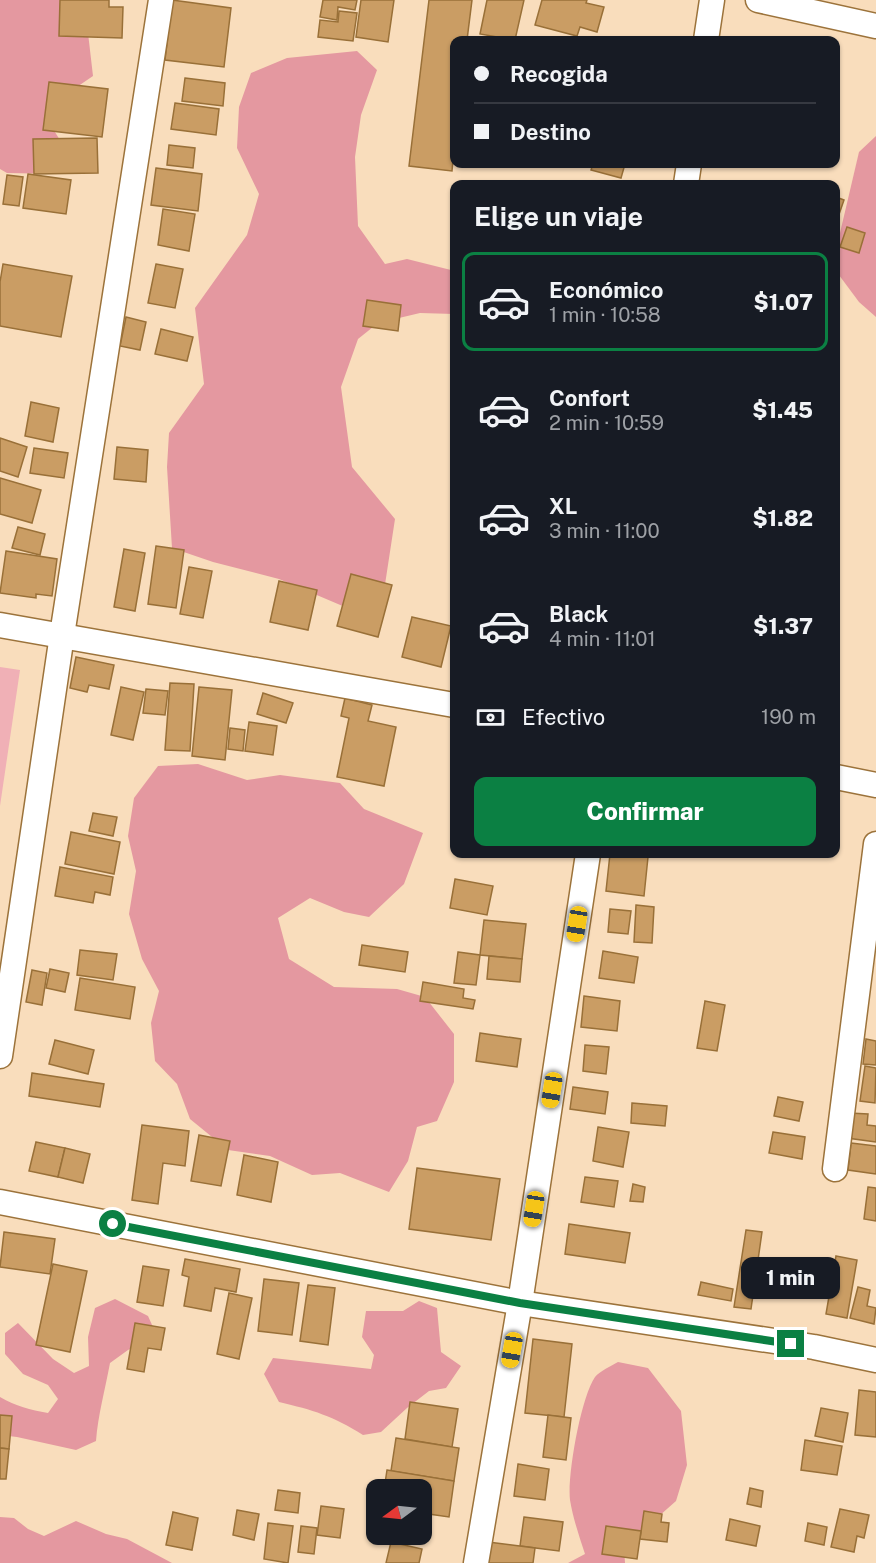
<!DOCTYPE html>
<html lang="es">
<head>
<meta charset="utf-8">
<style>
	body { margin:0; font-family:"Public Sans",sans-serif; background:#242831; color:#f1f3f6; height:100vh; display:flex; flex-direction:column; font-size:22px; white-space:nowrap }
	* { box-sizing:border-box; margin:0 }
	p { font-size:20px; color:#9ea1a6 }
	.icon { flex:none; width:33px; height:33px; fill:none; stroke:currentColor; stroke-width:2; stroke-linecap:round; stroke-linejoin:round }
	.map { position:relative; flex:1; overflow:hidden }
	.drawer { position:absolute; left:450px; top:180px; width:390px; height:678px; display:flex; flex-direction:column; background:#171b24; border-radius:12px; box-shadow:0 2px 4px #0004 }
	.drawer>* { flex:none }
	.banner { position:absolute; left:450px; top:36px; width:390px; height:132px; border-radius:12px; box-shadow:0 2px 4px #0004; display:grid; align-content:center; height:132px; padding:0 24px; background:#171b24 }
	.needle { width:39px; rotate:255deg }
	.controls { position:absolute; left:366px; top:1479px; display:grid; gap:12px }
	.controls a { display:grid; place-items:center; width:66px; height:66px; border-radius:12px; background:#171b24; box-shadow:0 2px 4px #0004; font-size:30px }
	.end { position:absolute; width:27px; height:27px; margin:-14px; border:8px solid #0b8043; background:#fff; box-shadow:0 0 0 3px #fff }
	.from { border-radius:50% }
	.bubble { position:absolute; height:42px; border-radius:12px; background:#171b24; box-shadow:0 2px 4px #0004; font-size:20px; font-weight:800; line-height:42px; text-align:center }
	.car { position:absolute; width:18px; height:36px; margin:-18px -9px; border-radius:8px; box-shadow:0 0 4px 2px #0007; background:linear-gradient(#f5c518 24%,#345 0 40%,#f5c518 0 76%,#345 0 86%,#f5c518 0) }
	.banner b { display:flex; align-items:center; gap:21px; height:57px; font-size:22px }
	.banner b+b { border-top:2px solid #363941 }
	.banner i { width:15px; height:15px; background:#f1f3f6 }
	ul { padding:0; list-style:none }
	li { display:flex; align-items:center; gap:18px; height:99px; margin:0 12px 9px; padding:0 12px; border:3px solid transparent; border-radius:12px }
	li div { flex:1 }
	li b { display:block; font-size:22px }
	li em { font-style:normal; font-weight:800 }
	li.current { border-color:#0b8043 }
	li>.icon { width:54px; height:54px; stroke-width:1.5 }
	h2 { padding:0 24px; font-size:27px; line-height:72px }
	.pay { display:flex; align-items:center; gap:15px; height:66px; padding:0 24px; font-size:22px }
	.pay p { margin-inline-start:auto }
	.button { display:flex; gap:12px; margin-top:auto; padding:12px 24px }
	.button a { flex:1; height:69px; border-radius:12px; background:#0b8043; color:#fff; font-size:24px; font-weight:800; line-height:69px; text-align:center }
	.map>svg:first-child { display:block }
</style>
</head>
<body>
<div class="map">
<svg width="876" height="1563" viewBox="0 0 876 1563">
	<rect width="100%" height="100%" fill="#f9ddbc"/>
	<!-- green -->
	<path fill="#f0b0b6" d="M0 667 20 670 0 806Z"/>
	<!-- forest -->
	<g fill="#e498a0">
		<path d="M0 0H70L88 33 93 76 68 93 45 116 63 145 60 174 7 173 0 169Z"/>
		<path d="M357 51 377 70 361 115 355 157 358 226 385 264 407 259 451 270 454 267V314L420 313 378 323 358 339 341 387 352 467 395 519 384 591 345 607 279 579 213 562 172 548 167 467 169 433 204 384 195 308 247 235 259 194 237 148 239 107 251 73 287 58Z"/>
		<path d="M876 136V317L859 302 836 271V250L859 152Z"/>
		<path d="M198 764 247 780 280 775 340 783 364 809 423 833 404 884 369 917 344 912 310 898 278 918 289 959 334 987 397 989 425 997 454 1034V1082L437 1121 417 1127 408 1161 389 1192 340 1173 312 1175 270 1156 228 1150 190 1119 177 1084 155 1061 151 1023 159 991 142 959 129 914 136 871 128 836 134 798 158 766Z"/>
		<path d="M115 1299 148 1316 157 1336 128 1350 110 1363C105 1390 98 1415 96 1441L76 1450 17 1437 0 1435V1397C16 1406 30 1410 48 1413L58 1399 48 1385 23 1374 5 1354V1333L18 1323 53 1359 74 1373 89 1366 88 1337 95 1308Z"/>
		<path d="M419 1301 437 1308 441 1352 461 1366 446 1388 429 1391 407 1408 381 1432 363 1435C333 1416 313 1410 279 1402L264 1374 273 1358 371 1369 374 1355 362 1337 366 1311H403Z"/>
		<path d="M618 1362 648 1368 681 1411 687 1465 676 1501 624 1547 625 1563H568L585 1554C579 1536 573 1518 570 1500 567 1476 581 1397 595 1377 600 1371 611 1366 618 1362Z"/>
		<path d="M0 1517 14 1518 28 1529 44 1536 76 1521 106 1534 127 1539 172 1563H0Z"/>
	</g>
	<!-- building -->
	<g fill="#ca9d64" stroke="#997038" stroke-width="1.5">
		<path d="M60 0H109V7H123L122 38 59 36Z"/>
		<path d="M172 0 231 8 224 67 165 60Z"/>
		<path d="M323 0H357L355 10 338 7 337 20 320 17Z"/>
		<path d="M361 0H394L388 42 356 37Z"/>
		<path d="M429 0H472L467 40H454V148L452 171 409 166Z"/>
		<path d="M487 0H524L515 40 480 34Z"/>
		<path d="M542 0H587L586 3 604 7 597 32 580 27 577 36 535 25Z"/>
		<path d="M339 11 357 13 353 41 318 37 320 20 338 22Z"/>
		<path d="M185 78 225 83 223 106 182 101Z"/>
		<path d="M49 82 108 89 102 137 43 130Z"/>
		<path d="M175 103 219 109 216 135 171 129Z"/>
		<path d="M97 138 98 173 34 174 33 139Z"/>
		<path d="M169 145 195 148 193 168 167 165Z"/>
		<path d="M593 164H625L621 178 591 170Z"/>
		<path d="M156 168 202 174 198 211 151 205Z"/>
		<path d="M28 174 71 180 66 214 23 208Z"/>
		<path d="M7 175 23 177 19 206 3 204Z"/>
		<path d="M836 197 844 200 836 223Z"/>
		<path d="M163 209 195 214 189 251 158 245Z"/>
		<path d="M847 227 865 233 859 253 840 247Z"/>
		<path d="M3 264 72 276 61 337 0 326V282Z"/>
		<path d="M156 264 183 269 175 308 148 303Z"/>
		<path d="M367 300 401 305 398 331 363 326Z"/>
		<path d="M126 317 146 322 140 350 120 346Z"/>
		<path d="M161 329 193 337 187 361 155 354Z"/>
		<path d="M31 402 59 408 53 442 25 436Z"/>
		<path d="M0 438 27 447 18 477 0 471Z"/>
		<path d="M117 447 148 450 146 482 114 479Z"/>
		<path d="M34 448 68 453 64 478 30 473Z"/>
		<path d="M0 478 41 490 32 523 0 514Z"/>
		<path d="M18 527 45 534 40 555 12 548Z"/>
		<path d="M156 546 184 550 176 608 148 604Z"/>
		<path d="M124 549 145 553 135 611 114 607Z"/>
		<path d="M6 551 57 559 52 596 36 594V598L0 593Z"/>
		<path d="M189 567 212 571 203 618 180 614Z"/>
		<path d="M351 574 392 585 378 637 337 626Z"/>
		<path d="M279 581 317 590 308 630 270 622Z"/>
		<path d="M412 617 451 626 441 667 402 657Z"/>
		<path d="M76 657 114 665 109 689 89 685 87 692 70 688Z"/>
		<path d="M170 683 194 684 190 751 165 750Z"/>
		<path d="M121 687 144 692 133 740 111 735Z"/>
		<path d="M199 687 232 690 225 760 192 756Z"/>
		<path d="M146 689 168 691 165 715 143 713Z"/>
		<path d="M263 693 293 703 286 723 257 714Z"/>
		<path d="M345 698 372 705 368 721 396 727 384 786 337 777 349 718 341 716Z"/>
		<path d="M249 722 277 726 273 755 245 751Z"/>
		<path d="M230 728 245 730 243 751 228 749Z"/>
		<path d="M93 813 117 817 113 836 89 831Z"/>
		<path d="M71 832 120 842 114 874 65 864Z"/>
		<path d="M610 854 648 857 644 896 606 891Z"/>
		<path d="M60 867 113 877 110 895 95 892 93 903 55 896Z"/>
		<path d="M455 879 493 886 487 915 450 908Z"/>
		<path d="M636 905 654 907 652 943 634 942Z"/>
		<path d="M610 909 631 911 628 934 608 932Z"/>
		<path d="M484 920 526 924 522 959 480 955Z"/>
		<path d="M362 945 408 952 405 972 359 965Z"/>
		<path d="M80 950 117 954 113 980 77 975Z"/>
		<path d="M603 951 638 957 634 983 599 978Z"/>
		<path d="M458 952 480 955 476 985 454 983Z"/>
		<path d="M489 956 522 959 520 982 487 979Z"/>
		<path d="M50 969 69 973 65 992 46 988Z"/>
		<path d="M32 970 47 973 42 1005 26 1002Z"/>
		<path d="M80 978 135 987 130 1019 75 1010Z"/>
		<path d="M423 982 464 989 463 998 475 1000 473 1009 420 1001Z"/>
		<path d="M584 996 620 1001 617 1031 581 1027Z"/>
		<path d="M705 1001 725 1005 717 1051 697 1048Z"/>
		<path d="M480 1033 521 1039 517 1067 476 1061Z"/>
		<path d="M866 1039 876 1041V1065L863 1064Z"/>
		<path d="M55 1040 94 1050 88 1074 49 1064Z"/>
		<path d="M585 1045 609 1047 606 1074 583 1071Z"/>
		<path d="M865 1066 876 1068 875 1103 860 1101Z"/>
		<path d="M32 1073 104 1084 100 1107 29 1096Z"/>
		<path d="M573 1087 608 1092 605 1114 570 1109Z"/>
		<path d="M778 1097 803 1102 799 1121 774 1116Z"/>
		<path d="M632 1103 667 1106 665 1126 631 1123Z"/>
		<path d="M849 1113 868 1114 867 1125 876 1126V1142L847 1138Z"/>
		<path d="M142 1125 189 1131 185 1166 163 1163 158 1204 132 1200Z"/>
		<path d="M598 1127 629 1132 623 1167 593 1161Z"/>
		<path d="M773 1132 805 1137 802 1159 769 1153Z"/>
		<path d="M199 1135 230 1141 221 1186 191 1181Z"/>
		<path d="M36 1142 65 1148 58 1177 29 1171Z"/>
		<path d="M851 1143 876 1146V1174L848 1170Z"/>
		<path d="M65 1148 90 1154 83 1183 58 1177Z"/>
		<path d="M244 1155 278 1162 271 1202 237 1195Z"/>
		<path d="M417 1168 500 1179 491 1240 409 1229Z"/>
		<path d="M585 1177 618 1181 614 1207 581 1202Z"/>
		<path d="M633 1184 645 1187 643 1202 630 1201Z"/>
		<path d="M868 1187 876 1188V1221L864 1219Z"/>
		<path d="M569 1224 630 1233 625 1263 565 1254Z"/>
		<path d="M746 1230 762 1232 751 1309 734 1307Z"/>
		<path d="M4 1232 55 1239 50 1274 0 1267Z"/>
		<path d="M836 1256 857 1260 847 1318 826 1314Z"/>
		<path d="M185 1259 240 1269 236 1292 215 1288 211 1311 184 1306 189 1277 182 1275Z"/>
		<path d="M53 1264 87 1271 70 1352 36 1345Z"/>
		<path d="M143 1266 169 1270 163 1306 137 1302Z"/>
		<path d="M264 1279 299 1283 292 1335 258 1331Z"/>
		<path d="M701 1282 733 1289 731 1301 698 1295Z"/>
		<path d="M308 1285 335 1288 328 1345 300 1341Z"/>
		<path d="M858 1287 870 1290 867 1306 876 1308 874 1324 850 1318Z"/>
		<path d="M229 1293 252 1298 239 1359 217 1354Z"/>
		<path d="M135 1323 165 1328 161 1350 148 1348 144 1372 127 1369Z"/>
		<path d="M533 1339 572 1344 564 1417 525 1413Z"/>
		<path d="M859 1390 876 1392V1437L855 1435Z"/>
		<path d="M410 1402 458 1409 452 1447 405 1439Z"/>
		<path d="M821 1408 848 1413 843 1442 815 1436Z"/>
		<path d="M0 1415 12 1416 9 1449 0 1448Z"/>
		<path d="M548 1415 571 1418 566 1460 543 1457Z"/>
		<path d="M396 1438 459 1448 454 1481 391 1471Z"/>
		<path d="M805 1440 842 1446 837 1475 801 1470Z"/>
		<path d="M0 1448 9 1449 6 1479H0Z"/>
		<path d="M518 1464 549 1469 545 1500 514 1496Z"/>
		<path d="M387 1470 454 1481 449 1517 422 1513V1490H384Z"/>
		<path d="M750 1488 763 1491 761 1507 747 1504Z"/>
		<path d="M278 1490 300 1493 298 1513 275 1510Z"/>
		<path d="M321 1506 344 1509 340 1538 317 1535Z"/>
		<path d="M840 1509 869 1515 864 1538 857 1536 854 1552 831 1547Z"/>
		<path d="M237 1510 259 1514 254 1540 233 1535Z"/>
		<path d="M644 1511 662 1514 661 1522 669 1523 667 1542 640 1539Z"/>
		<path d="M173 1512 198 1518 192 1550 166 1545Z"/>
		<path d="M524 1517 563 1522 559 1551 520 1546Z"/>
		<path d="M730 1519 760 1526 756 1546 726 1540Z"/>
		<path d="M268 1523 293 1526 288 1563 264 1559Z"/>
		<path d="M808 1523 827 1527 824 1545 805 1541Z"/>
		<path d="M301 1526 317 1528 314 1554 298 1552Z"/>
		<path d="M606 1526 641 1531 637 1559 602 1554Z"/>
		<path d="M391 1542 422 1549 419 1563H386Z"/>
		<path d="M488 1542 535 1548 533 1563H485Z"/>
	</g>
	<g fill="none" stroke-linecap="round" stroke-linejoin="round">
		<!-- minor casing -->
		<g stroke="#9c733b" stroke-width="27">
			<g id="minor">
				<path d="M758 0 876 26"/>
				<path d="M706 40 712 0"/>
				<path d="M686 184 689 164"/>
				<path d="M0 625 454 705"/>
				<path d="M836 777 876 785"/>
				<path d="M0 1056 62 635 161 0"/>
				<path d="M835 1169 876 844"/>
				<path d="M0 1202 520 1303 814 1347 876 1360"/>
				<path d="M476 1563 520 1303 588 854"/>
			</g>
		</g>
		<!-- minor -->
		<use href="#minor" stroke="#fff" stroke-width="24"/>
	</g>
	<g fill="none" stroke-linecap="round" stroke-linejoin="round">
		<!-- route -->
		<path stroke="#0b8043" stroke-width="8" d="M113 1224 520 1303 791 1344"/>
	</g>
</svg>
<div class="controls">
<a><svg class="needle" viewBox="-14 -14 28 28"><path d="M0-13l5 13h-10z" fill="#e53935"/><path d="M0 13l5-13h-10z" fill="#9ea1a6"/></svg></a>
</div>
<i class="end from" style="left:113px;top:1224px"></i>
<i class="end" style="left:791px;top:1344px"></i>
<div class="bubble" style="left:741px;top:1257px;width:99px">1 min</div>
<i class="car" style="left:577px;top:924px;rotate:189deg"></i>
<i class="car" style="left:552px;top:1090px;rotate:189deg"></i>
<i class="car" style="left:534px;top:1209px;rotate:189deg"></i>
<i class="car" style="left:512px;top:1350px;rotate:190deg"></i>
<div class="banner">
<b><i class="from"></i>Recogida</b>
<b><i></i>Destino</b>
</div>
<section class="drawer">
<h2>Elige un viaje</h2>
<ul>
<li class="current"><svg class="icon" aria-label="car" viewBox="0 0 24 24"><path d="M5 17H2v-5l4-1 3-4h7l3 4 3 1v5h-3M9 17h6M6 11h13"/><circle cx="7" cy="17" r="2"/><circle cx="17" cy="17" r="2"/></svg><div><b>Económico</b><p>1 min · 10:58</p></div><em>$1.07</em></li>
<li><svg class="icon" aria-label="car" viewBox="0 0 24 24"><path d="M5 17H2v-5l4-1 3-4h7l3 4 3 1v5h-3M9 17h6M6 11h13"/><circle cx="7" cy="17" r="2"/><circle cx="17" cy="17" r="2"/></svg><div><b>Confort</b><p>2 min · 10:59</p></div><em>$1.45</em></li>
<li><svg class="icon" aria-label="car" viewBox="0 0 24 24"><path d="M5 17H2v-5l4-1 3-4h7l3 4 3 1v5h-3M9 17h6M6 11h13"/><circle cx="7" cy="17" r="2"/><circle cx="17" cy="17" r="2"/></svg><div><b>XL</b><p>3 min · 11:00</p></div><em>$1.82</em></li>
<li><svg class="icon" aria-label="car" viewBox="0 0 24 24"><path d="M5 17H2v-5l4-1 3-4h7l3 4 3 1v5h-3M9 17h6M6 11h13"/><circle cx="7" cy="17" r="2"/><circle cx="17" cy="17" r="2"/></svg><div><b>Black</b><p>4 min · 11:01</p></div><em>$1.37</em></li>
</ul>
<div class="pay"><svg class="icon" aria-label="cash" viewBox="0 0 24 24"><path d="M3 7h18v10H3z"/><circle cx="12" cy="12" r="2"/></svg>Efectivo<p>190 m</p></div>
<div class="button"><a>Confirmar</a></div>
</section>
</div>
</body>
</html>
